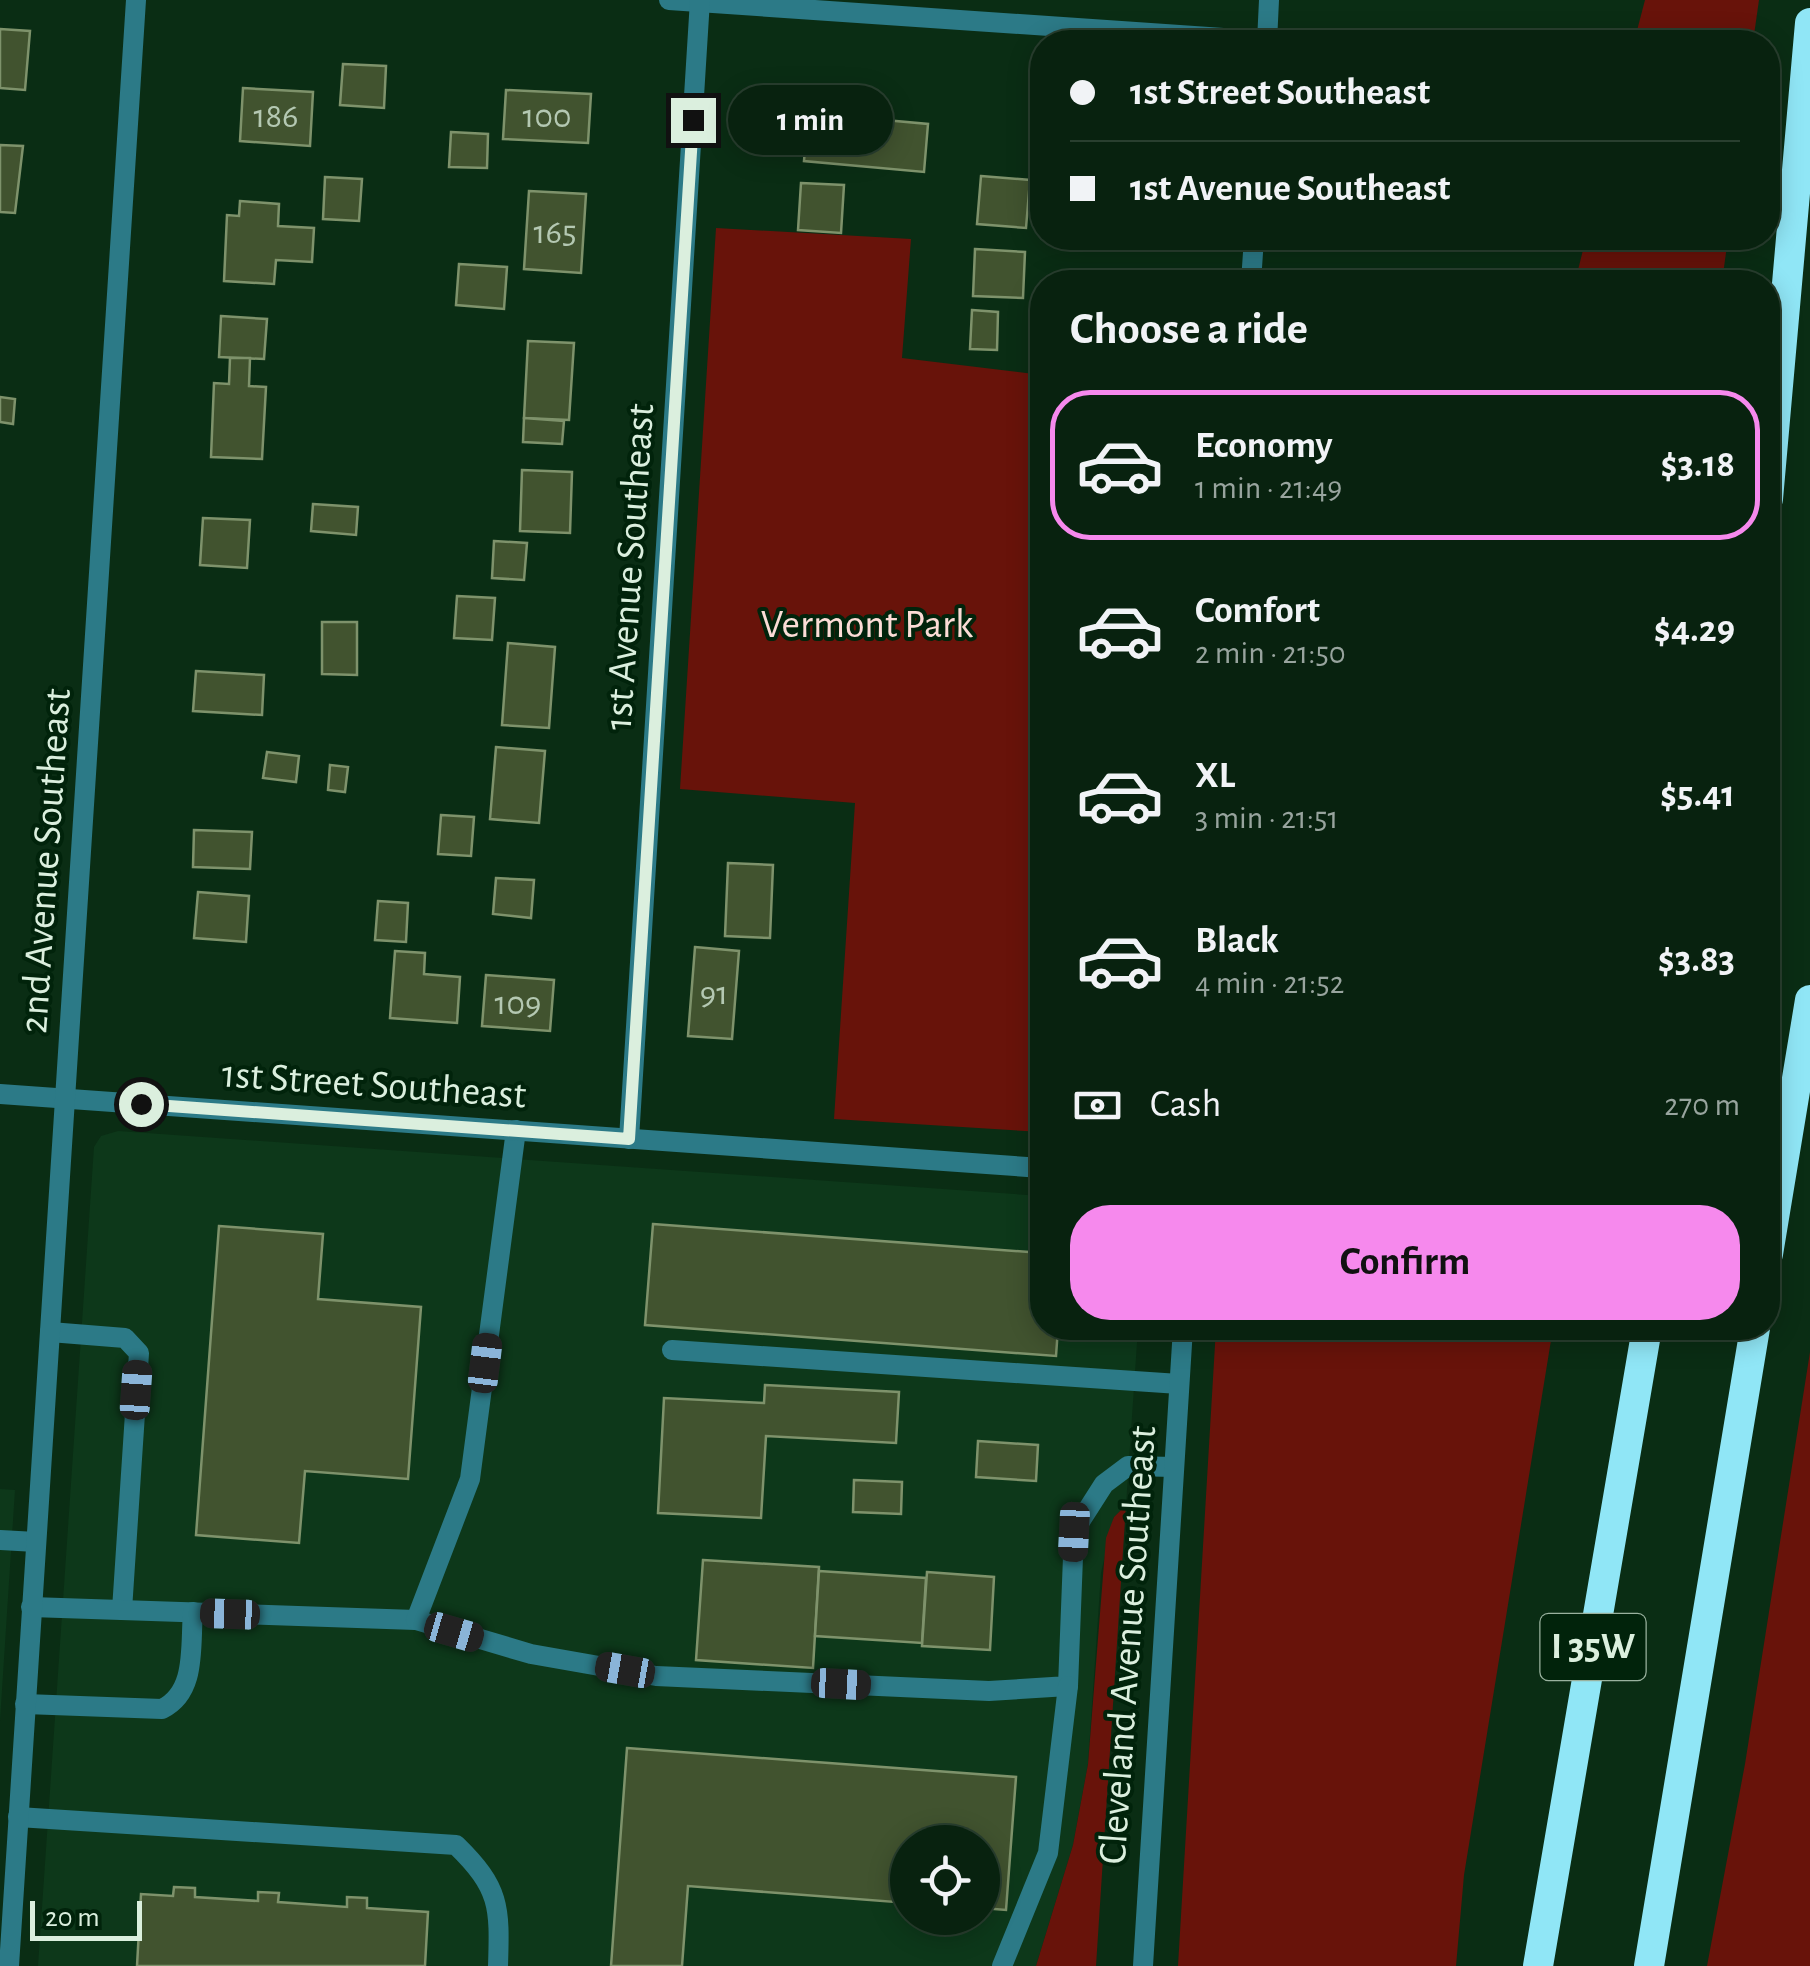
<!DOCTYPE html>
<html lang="en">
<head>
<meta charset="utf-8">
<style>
	body { margin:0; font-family:"Alegreya Sans",sans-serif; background:#112a18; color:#f1f3f6; height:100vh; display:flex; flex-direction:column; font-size:38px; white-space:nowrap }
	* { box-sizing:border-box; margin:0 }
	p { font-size:32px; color:#98a49e }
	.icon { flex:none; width:55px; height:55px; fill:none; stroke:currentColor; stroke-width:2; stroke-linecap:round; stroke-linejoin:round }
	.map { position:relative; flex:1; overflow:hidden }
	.drawer { position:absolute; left:1030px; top:270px; width:750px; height:1070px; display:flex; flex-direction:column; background:#08220f; border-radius:40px; box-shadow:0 5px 25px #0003,0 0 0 2px #293f2f }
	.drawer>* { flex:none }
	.guide { position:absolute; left:1030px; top:30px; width:750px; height:220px; border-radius:40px; box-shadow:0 5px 25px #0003,0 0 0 2px #293f2f; display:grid; align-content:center; height:220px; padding:0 40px; background:#08220f }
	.fabs { position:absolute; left:890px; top:1825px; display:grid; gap:20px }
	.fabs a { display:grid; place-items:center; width:110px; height:110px; border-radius:50%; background:#08220f; box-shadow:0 5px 25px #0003,0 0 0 2px #293f2f; font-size:50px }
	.scale { position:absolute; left:30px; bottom:25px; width:112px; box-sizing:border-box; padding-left:10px; border:5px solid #dbefde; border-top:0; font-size:28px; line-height:35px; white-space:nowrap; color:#dbefde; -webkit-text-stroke:8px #01230b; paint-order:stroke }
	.end { position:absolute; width:45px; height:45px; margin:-22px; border:12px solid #dbefde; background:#111; box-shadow:0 0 0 5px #111 }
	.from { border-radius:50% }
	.bubble { position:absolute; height:70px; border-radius:35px; background:#08220f; box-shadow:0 5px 25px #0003,0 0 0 2px #293f2f; font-size:32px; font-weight:700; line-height:70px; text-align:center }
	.car { position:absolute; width:30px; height:60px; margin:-30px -15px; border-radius:12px; box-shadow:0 0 8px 2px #0007; background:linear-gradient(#222 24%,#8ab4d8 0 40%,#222 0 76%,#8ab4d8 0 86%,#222 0) }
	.guide b { display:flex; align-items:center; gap:35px; height:95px; font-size:38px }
	.guide b+b { border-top:2px solid #293f2f }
	.guide i { width:25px; height:25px; background:#f1f3f6 }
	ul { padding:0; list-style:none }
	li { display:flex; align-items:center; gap:30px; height:150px; margin:0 20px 15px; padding:0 20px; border:5px solid transparent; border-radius:40px }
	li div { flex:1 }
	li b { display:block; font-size:38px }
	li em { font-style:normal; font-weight:700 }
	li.current { border-color:#f689ed }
	li>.icon { width:90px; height:90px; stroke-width:1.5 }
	h2 { padding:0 40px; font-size:45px; line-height:120px }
	.pay { display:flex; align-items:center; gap:25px; height:110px; padding:0 40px; font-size:38px }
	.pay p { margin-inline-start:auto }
	.action { display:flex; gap:20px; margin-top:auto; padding:20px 40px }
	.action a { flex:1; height:115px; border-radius:40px; background:#f689ed; color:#111; font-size:40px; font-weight:700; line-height:115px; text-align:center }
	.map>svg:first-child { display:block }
</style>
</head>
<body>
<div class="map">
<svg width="1810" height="1966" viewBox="0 0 1810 1966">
	<rect width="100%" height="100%" fill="#0a2d14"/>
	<!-- built -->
	<g fill="#0d381a" fill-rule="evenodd">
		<path d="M118 1131 1042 1196V1328H1138L1126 1505 1114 1517 1101 1573 1088 1764 1073 1845 1036 1966H38L94 1147 101 1136ZM908 1842H982V1918H908Z"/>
		<path d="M0 1489 15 1490 0 1721Z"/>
	</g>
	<!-- green -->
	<g fill="#68130a">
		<path d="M1645 0H1759L1753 42H1634Z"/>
		<path d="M716 228 911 239 902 358 1042 375V1132L834 1119 855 803 680 789Z"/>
		<path d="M1586 238H1728L1722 282H1575Z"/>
		<path d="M1216 1328H1553L1464 1875 1456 1966H1178Z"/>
		<path d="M1810 1352V1966H1707L1745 1764Z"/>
		<path d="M1126 1505 1096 1966H1036L1073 1845 1088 1764 1106 1538 1114 1517Z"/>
	</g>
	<!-- building -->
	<g fill="#41532f" stroke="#7e926b" stroke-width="2.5">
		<path d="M0 29 30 31 25 90 0 88Z"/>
		<path d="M343 64 386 66 384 108 340 105Z"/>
		<path d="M243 88 313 92 310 146 240 141Z"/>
		<path d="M506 90 591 94 588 143 503 139Z"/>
		<path d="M808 113 928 124 924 172 804 161Z"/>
		<path d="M451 132 488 134 487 168 449 167Z"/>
		<path d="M0 145 23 146 15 213 0 212Z"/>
		<path d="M981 176 1030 180 1026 228 977 224Z"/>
		<path d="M325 177 362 179 359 221 323 219Z"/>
		<path d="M801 183 844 185 841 233 798 230Z"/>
		<path d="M529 191 586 194 581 273 524 269Z"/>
		<path d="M240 201 279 204 278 226 314 228 312 262 276 260 274 284 224 281 227 215 239 216Z"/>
		<path d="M975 249 1025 252 1023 298 973 296Z"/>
		<path d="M459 264 507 267 504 309 456 305Z"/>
		<path d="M972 310 998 312 997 350 970 349Z"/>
		<path d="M221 316 267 319 264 359 219 357Z"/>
		<path d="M528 341 574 343 569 420 524 418Z"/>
		<path d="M230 358H250L249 386 266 387 262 459 211 457 214 383 229 384Z"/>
		<path d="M0 397 15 399 13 424 0 422Z"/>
		<path d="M524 418 564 421 562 444 523 442Z"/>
		<path d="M522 470 572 472 570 533 520 531Z"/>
		<path d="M313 504 358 507 356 535 311 531Z"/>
		<path d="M203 518 250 520 247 568 200 565Z"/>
		<path d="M494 541 527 543 524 580 492 578Z"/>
		<path d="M457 596 495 598 492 640 454 638Z"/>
		<path d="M322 622H357V675L322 674Z"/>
		<path d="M508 643 555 647 549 728 502 725Z"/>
		<path d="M196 671 264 675 262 715 193 711Z"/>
		<path d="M496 747 545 751 539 823 490 819Z"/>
		<path d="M267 752 299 756 296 782 263 778Z"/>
		<path d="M330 765 348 767 345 792 328 790Z"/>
		<path d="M441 815 474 817 471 856 438 854Z"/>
		<path d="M194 830 252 832 250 869 193 867Z"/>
		<path d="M728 863 773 865 770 938 725 936Z"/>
		<path d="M496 878 534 880 531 918 493 914Z"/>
		<path d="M198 892 249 896 246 942 194 938Z"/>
		<path d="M378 901 408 903 406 942 375 940Z"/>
		<path d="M695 947 739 951 732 1039 688 1036Z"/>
		<path d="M395 951 425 953 424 974 460 977 457 1023 390 1018Z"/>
		<path d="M486 975 554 980 550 1031 482 1026Z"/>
		<path d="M653 1224 1042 1253V1328H1058L1056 1356 645 1325Z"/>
		<path d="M219 1226 323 1234 318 1299 421 1307 408 1479 305 1471 299 1543 196 1535Z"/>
		<path d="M765 1385 899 1392 896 1443 766 1436 761 1518 658 1513 664 1398 764 1403Z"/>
		<path d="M978 1441 1038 1445 1036 1481 976 1477Z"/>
		<path d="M854 1480 902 1482 901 1514 853 1512Z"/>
		<path d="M703 1560 819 1567 813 1668 696 1660Z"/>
		<path d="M819 1571 926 1578 922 1643 815 1636Z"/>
		<path d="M927 1572 994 1577 990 1650 922 1646Z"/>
		<path d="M627 1748 1016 1777 1006 1910 982 1908V1842H908V1903L688 1886 682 1966H611Z"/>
		<path d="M174 1887 195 1888V1897L258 1901V1892L279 1893 278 1902 347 1907V1897L367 1898V1908L428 1912 425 1966H137L141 1894 173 1896Z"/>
	</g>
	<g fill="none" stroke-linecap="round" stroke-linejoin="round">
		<!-- service -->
		<g stroke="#2c7a87" stroke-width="20">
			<path d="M50 1332 125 1338 139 1353 122 1610"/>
			<path d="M672 1350 1179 1384"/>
			<path d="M0 1540 36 1542"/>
			<path d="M31 1607 416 1620 531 1654 656 1676 989 1691 1068 1686 1074 1531 1104 1484 1128 1466 1174 1467"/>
			<path d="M416 1620 470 1479 516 1130"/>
			<path d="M25 1704 162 1709C197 1692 190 1646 193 1612"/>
			<path d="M18 1817 456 1845C500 1888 500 1906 498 1966"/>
			<path d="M1002 1966 1048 1853 1068 1686"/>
		</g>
		<!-- minor -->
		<g stroke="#2c7a87" stroke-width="20">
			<path d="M669 0 1267 41"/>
			<path d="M0 1094 1042 1168"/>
			<path d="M629 1139 700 0"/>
			<path d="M9 1966 136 0"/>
		</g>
		<!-- tertiary -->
		<g stroke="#2c7a87" stroke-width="20">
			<path d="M1267 42 1269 0"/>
			<path d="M1251 282 1254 238"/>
			<path d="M1143 1966 1183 1328"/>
		</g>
		<!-- motorway -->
		<g stroke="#90e6f6" stroke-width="30">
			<path d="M1768 499 1810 23"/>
			<path d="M1768 1254 1810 1000"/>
			<path d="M1538 1966 1647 1328"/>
			<path d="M1649 1966 1755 1328"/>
		</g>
	</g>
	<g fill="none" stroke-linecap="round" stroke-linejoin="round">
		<!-- route -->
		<path stroke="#dbefde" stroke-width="12" d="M141 1104 629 1139 693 120"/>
	</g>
	<g text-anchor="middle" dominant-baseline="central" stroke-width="8" stroke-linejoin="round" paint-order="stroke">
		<!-- number labels -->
		<g font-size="35" fill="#b4c8b2">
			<text x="276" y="116">186</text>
			<text x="547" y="116">100</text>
			<text x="555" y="232">165</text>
			<text x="714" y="993">91</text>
			<text x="518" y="1003">109</text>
		</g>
		<!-- shield labels -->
		<rect fill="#01230b" stroke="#9ab29f" stroke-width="2.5" x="1540.5" y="1614" width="105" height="66" rx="8"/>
		<g font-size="38" font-weight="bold" fill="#dbefde">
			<text x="1593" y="1647">I 35W</text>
		</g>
		<!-- street labels -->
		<g font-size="40" fill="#dbefde" stroke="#01230b">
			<text transform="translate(630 567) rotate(-86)">1st Avenue Southeast</text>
			<text transform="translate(46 861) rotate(-86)">2nd Avenue Southeast</text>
			<text transform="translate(374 1085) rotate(4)">1st Street Southeast</text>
			<text transform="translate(1128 1645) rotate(-86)">Cleveland Avenue Southeast</text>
		</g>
		<!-- park labels -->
		<g font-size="40" fill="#fcdcd6" stroke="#01230b">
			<text x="867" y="625">Vermont Park</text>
		</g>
	</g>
</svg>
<div class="fabs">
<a><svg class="icon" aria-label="locate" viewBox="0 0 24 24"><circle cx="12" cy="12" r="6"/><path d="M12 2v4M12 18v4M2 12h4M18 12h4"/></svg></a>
</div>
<div class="scale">20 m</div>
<i class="end from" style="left:141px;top:1104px"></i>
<i class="end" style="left:693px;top:120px"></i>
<div class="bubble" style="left:728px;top:85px;width:165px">1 min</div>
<i class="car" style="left:485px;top:1363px;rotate:7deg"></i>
<i class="car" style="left:136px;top:1390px;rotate:4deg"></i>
<i class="car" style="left:1074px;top:1532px;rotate:183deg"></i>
<i class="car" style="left:230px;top:1614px;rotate:272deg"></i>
<i class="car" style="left:454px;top:1632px;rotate:106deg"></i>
<i class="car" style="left:625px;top:1670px;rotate:280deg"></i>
<i class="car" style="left:841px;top:1684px;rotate:93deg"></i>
<div class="guide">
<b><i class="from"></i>1st Street Southeast</b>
<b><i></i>1st Avenue Southeast</b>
</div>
<section class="drawer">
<h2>Choose a ride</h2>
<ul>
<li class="current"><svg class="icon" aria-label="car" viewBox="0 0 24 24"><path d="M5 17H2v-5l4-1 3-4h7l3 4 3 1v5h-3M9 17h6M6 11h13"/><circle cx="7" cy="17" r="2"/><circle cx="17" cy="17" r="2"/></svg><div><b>Economy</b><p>1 min · 21:49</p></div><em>$3.18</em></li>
<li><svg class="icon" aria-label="car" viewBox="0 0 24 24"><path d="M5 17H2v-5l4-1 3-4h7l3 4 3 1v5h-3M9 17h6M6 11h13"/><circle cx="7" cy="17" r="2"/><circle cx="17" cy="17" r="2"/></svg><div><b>Comfort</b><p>2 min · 21:50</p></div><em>$4.29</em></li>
<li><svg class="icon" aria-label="car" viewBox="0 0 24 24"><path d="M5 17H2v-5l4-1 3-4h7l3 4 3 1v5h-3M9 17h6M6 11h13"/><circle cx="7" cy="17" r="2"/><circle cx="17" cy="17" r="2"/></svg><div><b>XL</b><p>3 min · 21:51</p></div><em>$5.41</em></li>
<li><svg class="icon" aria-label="car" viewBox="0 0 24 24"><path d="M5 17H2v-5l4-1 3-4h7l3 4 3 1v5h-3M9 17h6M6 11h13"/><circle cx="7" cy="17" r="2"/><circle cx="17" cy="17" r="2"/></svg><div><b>Black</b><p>4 min · 21:52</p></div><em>$3.83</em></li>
</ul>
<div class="pay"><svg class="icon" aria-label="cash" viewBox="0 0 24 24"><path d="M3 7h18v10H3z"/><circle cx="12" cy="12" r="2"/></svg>Cash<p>270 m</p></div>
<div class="action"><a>Confirm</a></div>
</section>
</div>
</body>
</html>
